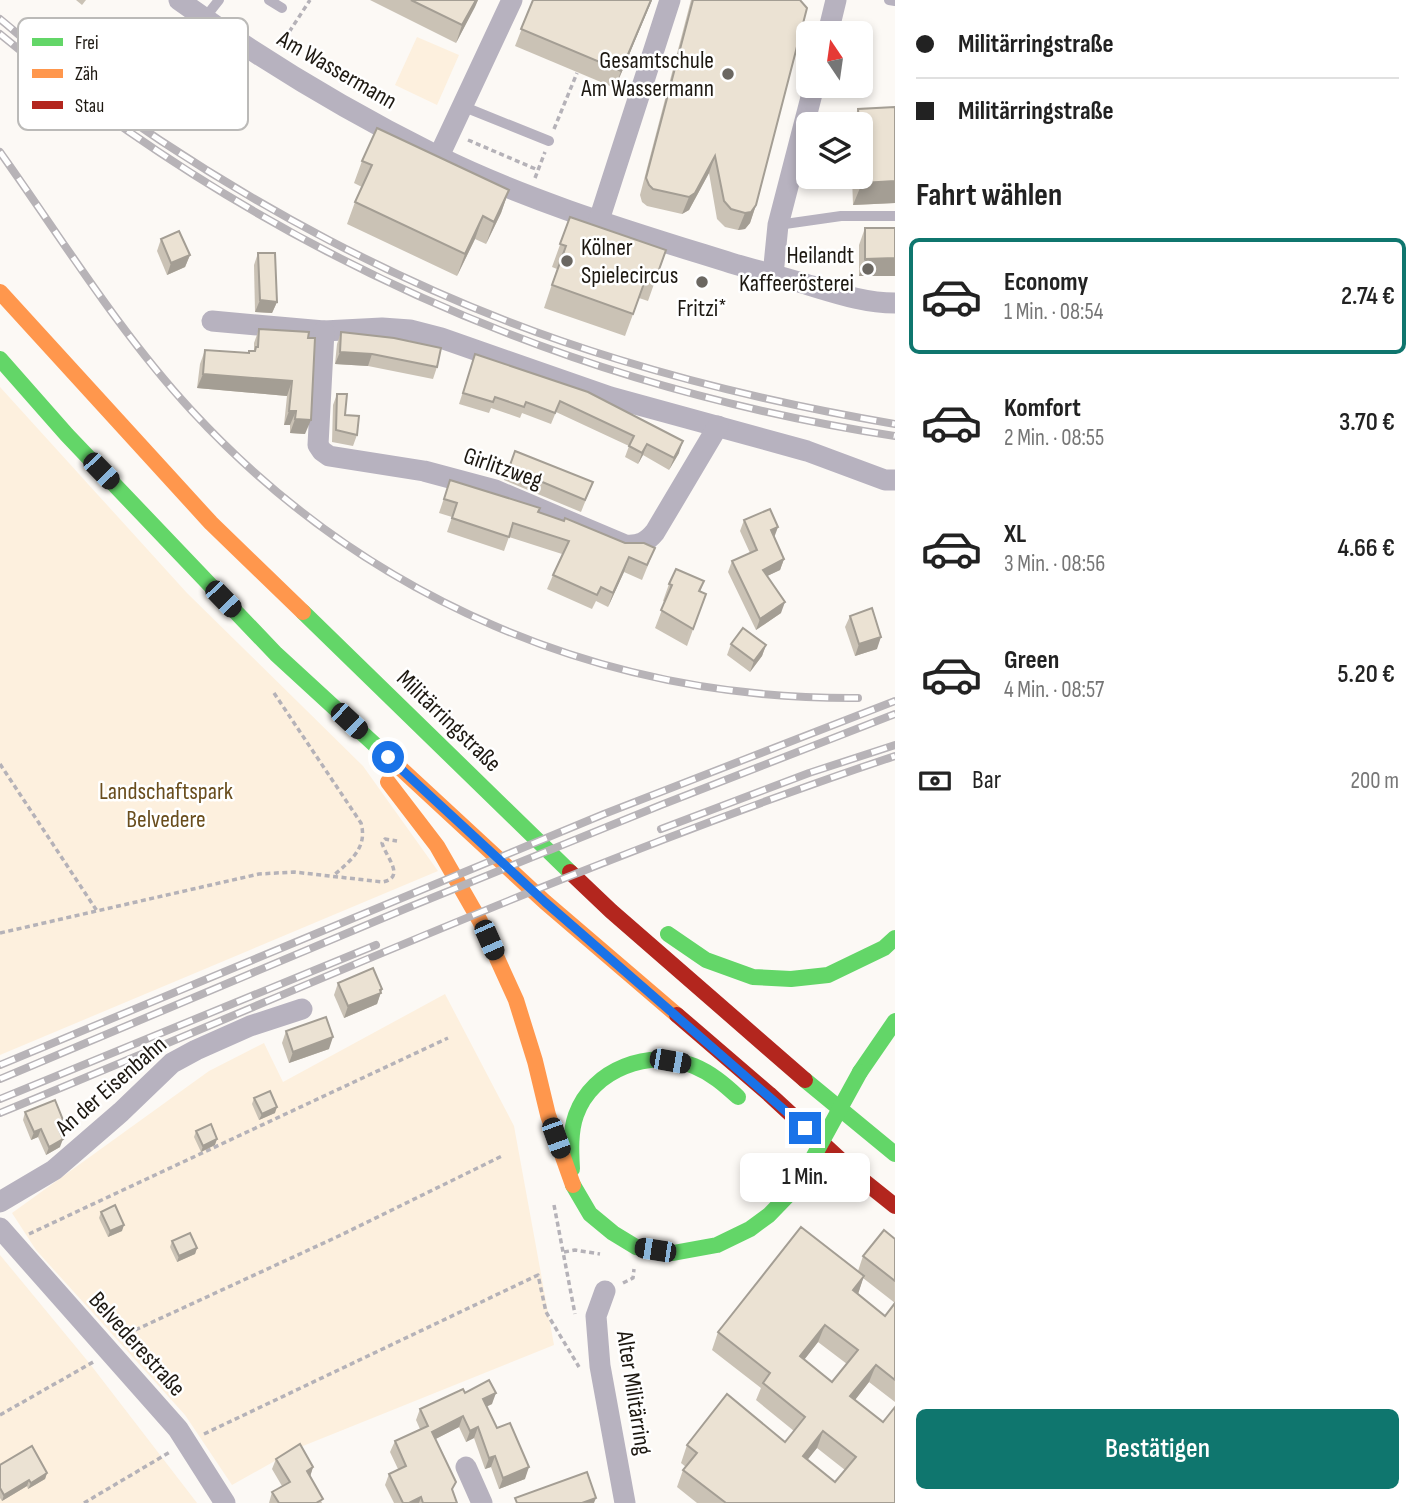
<!DOCTYPE html>
<html lang="de">
<head>
<meta charset="utf-8">
<style>
	body { margin:0; font-family:"Sofia Sans Condensed",sans-serif; background:#f2f2f2; color:#222; height:100vh; display:flex; flex-direction:column; font-size:26px; white-space:nowrap }
	* { box-sizing:border-box; margin:0 }
	p { font-size:23px; color:#767676 }
	.icon { flex:none; width:38px; height:38px; fill:none; stroke:currentColor; stroke-width:2; stroke-linecap:round; stroke-linejoin:round }
	.map { position:relative; flex:1; overflow:hidden }
	.details { display:flex; flex-direction:column; background:#fff; width:525px }
	.details>* { flex:none }
	.banner { display:grid; align-content:center; height:154px; padding:0 21px; background:#fff }
	.needle { width:46px; rotate:347deg }
	.buttons { position:absolute; left:796px; top:21px; display:grid; gap:14px }
	.buttons a { display:grid; place-items:center; width:77px; height:77px; border-radius:10px; background:#fff; box-shadow:0 4px 10px #0003; font-size:35px }
	.end { position:absolute; width:32px; height:32px; margin:-16px; border:9px solid #1a73e8; background:#fff; box-shadow:0 0 0 4px #fff }
	.from { border-radius:50% }
	.bubble { position:absolute; height:49px; border-radius:10px; background:#fff; box-shadow:0 4px 10px #0003; font-size:23px; font-weight:600; line-height:49px; text-align:center }
	.car { position:absolute; width:21px; height:42px; margin:-21px -10px; border-radius:9px; box-shadow:0 0 5px 2px #0007; background:linear-gradient(#222 24%,#8ab4d8 0 40%,#222 0 76%,#8ab4d8 0 86%,#222 0) }
	.banner b { display:flex; align-items:center; gap:24px; height:66px; font-size:26px }
	.banner b+b { border-top:2px solid #e0e0e0 }
	.banner i { width:18px; height:18px; background:#222 }
	ul { padding:0; list-style:none }
	li { display:flex; align-items:center; gap:21px; height:116px; margin:0 14px 10px; padding:0 7px; border:4px solid transparent; border-radius:10px }
	li div { flex:1 }
	li b { display:block; font-size:26px }
	li em { font-style:normal; font-weight:600 }
	li.active { border-color:#0f766e }
	li>.icon { width:63px; height:63px; stroke-width:1.5 }
	h2 { padding:0 21px; font-size:32px; line-height:84px }
	.pay { display:flex; align-items:center; gap:18px; height:77px; padding:0 21px; font-size:26px }
	.pay p { margin-inline-start:auto }
	.cta { display:flex; gap:14px; margin-top:auto; padding:14px 21px }
	.cta a { flex:1; height:80px; border-radius:10px; background:#0f766e; color:#fff; font-size:28px; font-weight:600; line-height:80px; text-align:center }
	main { display:flex; flex:1; min-height:0 }
	.map>svg:first-child { display:block }
</style>
</head>
<body>
<main>
<div class="map">
<svg width="895" height="1503" viewBox="0 0 895 1503">
	<rect width="100%" height="100%" fill="#fcf9f5"/>
	<!-- green -->
	<g fill="#fdf0de">
		<path d="M417 37 459 55 437 105 395 85Z"/>
		<path d="M0 387 187 593 363 766 438 871 0 1055Z"/>
		<path d="M445 994 514 1126 554 1345 298 1448 232 1485 185 1415 36 1250 12 1213 209 1071 264 1043 283 1082Z"/>
		<path d="M0 1255 90 1364 197 1503H0Z"/>
	</g>
	<g fill="none" stroke-linecap="round" stroke-linejoin="round">
		<!-- path -->
		<g stroke="#b5b2b8" stroke-width="3.5" stroke-dasharray="5 3.5" stroke-linecap="butt">
			<path d="M280 46 310 0"/>
			<path d="M554 129 577 73"/>
			<path d="M468 140 538 170"/>
			<path d="M535 178 545 152"/>
			<path d="M274 693 361 823C368 848 350 861 333 876"/>
			<path d="M0 764 97 911"/>
			<path d="M0 933 259 874 294 872 383 882C406 877 386 857 382 843L385 839 397 841"/>
			<path d="M554 1205 575 1314"/>
			<path d="M29 1234 448 1038"/>
			<path d="M564 1252 575 1250 600 1254"/>
			<path d="M623 1283 633 1278 634 1269"/>
			<path d="M120 1337 341 1235 504 1155"/>
			<path d="M0 1415 95 1361"/>
			<path d="M204 1434 538 1275 546 1312 579 1367"/>
			<path d="M84 1503 170 1452"/>
		</g>
		<!-- lane -->
		<g stroke="#b7b2bf" stroke-width="10">
			<path d="M269 0 282 8"/>
			<path d="M889 0 895 1"/>
			<path d="M204 19 219 0"/>
			<path d="M462 106 549 141"/>
			<path d="M778 225 841 216H895"/>
		</g>
		<!-- street -->
		<g stroke="#b7b2bf" stroke-width="21">
			<path d="M179 0C260 59 347 111 437 156 530 202 632 232 731 263 755 270 779 276 802 283 833 292 863 303 895 303"/>
			<path d="M828 33 836 0"/>
			<path d="M439 156 512 0"/>
			<path d="M599 220 670 0"/>
			<path d="M773 275 778 225 814 86"/>
			<path d="M212 321 324 331 382 328 410 330 441 338 610 397 807 451 885 480H895"/>
			<path d="M324 331 318 445 322 451 329 456 424 471 495 490 625 545C639 546 646 543 655 532L718 426"/>
			<path d="M0 1202 54 1170 121 1112 172 1063 196 1050 250 1026 302 1009"/>
			<path d="M0 1228 178 1429 225 1503"/>
			<path d="M605 1291 596 1316 600 1366 625 1503"/>
			<path d="M466 1467 482 1503"/>
		</g>
		<!-- fast -->
		<g stroke="#63d668" stroke-width="16">
			<path d="M0 359 67 435 276 654 399 767"/>
			<path d="M303 612 570 872"/>
			<path d="M668 934 706 960 753 977 791 979 828 975 884 948 895 938"/>
			<path d="M860 1072 895 1021"/>
			<path d="M805 1080 895 1154"/>
			<path d="M572 1169C571 1151 570 1132 576 1115 592 1069 650 1048 694 1066 711 1073 724 1084 738 1097"/>
			<path d="M573 1185 590 1214 613 1233 636 1247 673 1253 717 1245 750 1229 769 1215 798 1185"/>
		</g>
		<!-- slow -->
		<g stroke="#ff974d" stroke-width="16">
			<path d="M0 292 211 523 303 612"/>
			<path d="M399 767 545 902 677 1015"/>
			<path d="M388 782 437 846 480 921 516 1000 535 1061 548 1115 573 1185"/>
		</g>
		<!-- jam -->
		<g stroke="#b3261e" stroke-width="16">
			<path d="M570 872 611 911 805 1080"/>
			<path d="M677 1015 769 1094 860 1178 895 1206"/>
		</g>
		<!-- rail casing -->
		<g stroke="#b7b3b7" stroke-width="8">
			<g id="rail">
				<path d="M0 19C22 37 43 56 65 73 230 197 419 299 617 359 708 387 801 408 895 424"/>
				<path d="M0 34C261 249 561 385 895 436"/>
				<path d="M0 152C62 239 119 332 192 411 366 599 602 700 858 698"/>
				<path d="M661 829 809 773 895 745"/>
				<path d="M0 1065 604 814 895 701"/>
				<path d="M0 1079 407 908 661 805 895 714"/>
				<path d="M0 1099 376 945"/>
				<path d="M0 1113C297 991 590 858 895 756"/>
			</g>
		</g>
		<!-- rail -->
		<use href="#rail" stroke="#fff" stroke-width="5" stroke-dasharray="16" stroke-linecap="butt"/>
		<!-- fast-bridge -->
		<path stroke="#63d668" stroke-width="16" d="M798 1185 860 1072"/>
	</g>
	<!-- wall -->
	<g fill="#cac2b5" fill-rule="evenodd">
		<path d="M76 0H86L82 5Z"/>
		<path d="M370 0H478L456 43Z"/>
		<path d="M533 0H652L615 88 515 46Z"/>
		<path d="M691 0H800L756 205 750 223 745 229 738 230 725 227 717 219 709 173 689 210 682 214 647 206 642 202 640 195Z"/>
		<path d="M895 107V203L853 205 852 177H861V124H852L858 109Z"/>
		<path d="M362 161 509 190 501 213 486 244 475 239 457 276 347 224 355 202 362 187 354 183Z"/>
		<path d="M570 217 666 250 648 301 639 298 625 336 544 308 557 269 552 267Z"/>
		<path d="M865 228H895L859 276V245Z"/>
		<path d="M161 239 190 255 185 267 167 275 157 251Z"/>
		<path d="M258 253 277 302 272 313 255 312 254 265Z"/>
		<path d="M259 329 309 332 305 434 290 433V425H284L287 396 197 388 200 364 205 350 248 353 254 351V343Z"/>
		<path d="M341 332 437 367 433 379 368 366 335 364 337 344Z"/>
		<path d="M475 354 679 453 669 470 643 455 638 464 625 457 629 446 556 412 551 424 522 413 520 418 491 408 489 413 459 404Z"/>
		<path d="M337 394 345 415 357 435 353 446 332 442 333 405Z"/>
		<path d="M515 451 593 482 581 512 504 480Z"/>
		<path d="M450 480 625 543 655 548 642 580 624 572 608 607 596 601 592 609 547 589 562 554 509 537 504 551 447 532 452 517 439 513Z"/>
		<path d="M744 520 774 537 784 559 780 570 767 576 781 613 756 630 728 572 732 561 750 553 740 531Z"/>
		<path d="M704 581 700 592 706 594 687 646 655 628 665 602 663 601 669 584Z"/>
		<path d="M850 616 877 649 855 656 845 627Z"/>
		<path d="M731 644 766 645 762 656 750 672 727 655Z"/>
		<path d="M338 983 382 989 377 1004 344 1018 334 995Z"/>
		<path d="M286 1031 329 1049 289 1063 282 1043Z"/>
		<path d="M254 1098 275 1113 259 1120 252 1104Z"/>
		<path d="M25 1112 63 1120 60 1128H58L60 1147 46 1155 38 1137 31 1140 23 1120Z"/>
		<path d="M196 1131 215 1145 201 1152 194 1137Z"/>
		<path d="M101 1212 122 1231 108 1237 99 1218Z"/>
		<path d="M895 1239V1402L869 1382 855 1400 895 1503H697L677 1487 683 1470 686 1467 681 1463 687 1445 785 1442 794 1431 756 1400 761 1388 712 1350 718 1332 858 1271 863 1256ZM863 1278 895 1303 885 1316 858 1294ZM818 1342 847 1364 832 1382 804 1360ZM817 1448 845 1470 835 1482 807 1460Z"/>
		<path d="M172 1241 197 1248 195 1254 177 1262 170 1247Z"/>
		<path d="M465 1393 492 1404 486 1407 497 1428 525 1479 499 1489 491 1467 485 1469 474 1438 466 1442 459 1427 435 1439 457 1503H394L385 1485 389 1474 398 1469 390 1452 395 1441 420 1429 416 1420 420 1409Z"/>
		<path d="M276 1459 313 1467 310 1476 322 1503H269L272 1492 282 1486 272 1469Z"/>
		<path d="M0 1465 47 1473 45 1479 28 1489 27 1486 2 1501 0 1498Z"/>
	</g>
	<!-- shaded-wall -->
	<g fill="#a49e94">
		<path d="M476 0H478L475 7 456 43 462 25Z"/>
		<path d="M651 0H652L615 88 621 71Z"/>
		<path d="M715 156 709 173 689 210 682 214 689 197Z"/>
		<path d="M895 181V203L853 205 862 183Z"/>
		<path d="M509 190 501 213 486 244 494 222Z"/>
		<path d="M756 205 750 223 745 229 738 230 745 213Z"/>
		<path d="M483 216 475 239 457 276 465 254Z"/>
		<path d="M190 255 185 267 167 275 171 263Z"/>
		<path d="M895 258V276H859L865 259Z"/>
		<path d="M260 300 277 302 272 313 255 312Z"/>
		<path d="M340 352 372 354 368 366 335 364Z"/>
		<path d="M203 374 292 381 287 396 197 388Z"/>
		<path d="M289 411H296L290 425H284Z"/>
		<path d="M295 419 311 420 305 434 290 433Z"/>
		<path d="M683 441 679 453 669 470 674 458Z"/>
		<path d="M647 444 643 455 638 464 642 453Z"/>
		<path d="M778 527 774 538 771 530Z"/>
		<path d="M629 557 624 572 608 607 613 593Z"/>
		<path d="M784 559 780 570 759 580 763 570Z"/>
		<path d="M785 602 781 613 756 630 760 619Z"/>
		<path d="M881 637 877 649 855 656 859 644Z"/>
		<path d="M766 645 762 656 750 672 754 661Z"/>
		<path d="M382 989 377 1004 344 1018 348 1006Z"/>
		<path d="M333 1037 329 1049 289 1063 293 1052Z"/>
		<path d="M277 1107 275 1113 259 1120 262 1114Z"/>
		<path d="M63 1120 60 1128 53 1131 56 1123Z"/>
		<path d="M41 1129 38 1137 31 1140 34 1132Z"/>
		<path d="M63 1139 60 1147 46 1155 49 1147Z"/>
		<path d="M217 1139 215 1145 201 1152 203 1146Z"/>
		<path d="M124 1225 122 1231 108 1237 110 1231Z"/>
		<path d="M197 1248 195 1254 177 1262 179 1256Z"/>
		<path d="M864 1276 858 1294 853 1290Z"/>
		<path d="M825 1325 818 1342 793 1374 800 1356Z"/>
		<path d="M876 1365 869 1382 844 1414 850 1396Z"/>
		<path d="M496 1393 492 1404 479 1410 483 1399Z"/>
		<path d="M463 1416 459 1427 428 1443 432 1432Z"/>
		<path d="M478 1427 474 1438 466 1442 470 1431Z"/>
		<path d="M823 1431 817 1448 796 1474 803 1456Z"/>
		<path d="M495 1456 491 1467 485 1469 489 1458Z"/>
		<path d="M313 1467 310 1477 307 1471Z"/>
		<path d="M529 1467 525 1479 499 1489 503 1478Z"/>
		<path d="M47 1473 45 1479 28 1489 31 1483Z"/>
		<path d="M29 1480 27 1486 2 1501 4 1495Z"/>
		<path d="M421 1497 419 1503H409Z"/>
		<path d="M596 1498 594 1503H582Z"/>
	</g>
	<!-- building -->
	<g fill="#ebe2d3" stroke="#a49e94" stroke-width="2" fill-rule="evenodd">
		<path d="M411 0H476L462 25Z"/>
		<path d="M533 0H651L621 71 521 29Z"/>
		<path d="M693 0H800L807 8 756 205 751 212 745 213 731 209 724 201 715 156 695 193 689 197 653 189 649 185 646 178Z"/>
		<path d="M895 107V181L862 183 861 124H859L858 109Z"/>
		<path d="M377 128 509 190 494 222 483 216 465 254 355 202 372 165 362 161Z"/>
		<path d="M570 217 666 250 656 278 647 275 633 314 552 285 566 246 560 244Z"/>
		<path d="M865 228H895V258L865 259Z"/>
		<path d="M179 231 190 255 171 263 161 239Z"/>
		<path d="M258 253H275L277 302 260 300Z"/>
		<path d="M259 329 309 332 308 338H315L311 420 295 419 296 411H289L292 381 203 374 205 350 249 353V351H255L256 347H258Z"/>
		<path d="M341 332 394 338 441 348 437 367 372 354 340 352Z"/>
		<path d="M475 354 588 392 683 441 674 458 647 444 642 453 629 446 634 436 560 401 555 413 526 402 524 407 495 397 493 402 463 393Z"/>
		<path d="M337 394H347L345 415 359 416 357 435 336 430Z"/>
		<path d="M515 451 593 482 585 500 509 468Z"/>
		<path d="M450 480 540 508 538 512 564 521 565 518 625 543H644L655 548 647 565 629 557 613 593 601 587 597 595 553 575 569 541 513 523 509 537 452 518 457 503 444 499Z"/>
		<path d="M770 509 778 527 771 530 784 559 763 570 785 602 760 619 732 561 757 550 744 520Z"/>
		<path d="M676 569 704 581 699 591 706 594 693 629 661 610 672 585 669 584Z"/>
		<path d="M872 608 881 637 859 644 850 616Z"/>
		<path d="M743 628 766 645 754 661 731 644Z"/>
		<path d="M373 968 382 989 380 990 381 993 348 1006 338 983Z"/>
		<path d="M326 1017 333 1037 293 1052 286 1031Z"/>
		<path d="M270 1091 277 1107 262 1114 254 1098Z"/>
		<path d="M55 1100 63 1120 56 1123 63 1139 49 1147 41 1129 34 1132 25 1112Z"/>
		<path d="M211 1124 217 1139 203 1146 196 1131Z"/>
		<path d="M115 1205 124 1225 110 1231 101 1212Z"/>
		<path d="M801 1227 864 1276 853 1290 885 1316 895 1303V1380L876 1365 850 1396 883 1422 895 1407V1503H726L683 1470 697 1453 687 1445 727 1394 785 1442 805 1417 763 1383 770 1373 718 1332ZM825 1325 858 1350 832 1382 800 1356ZM823 1431 856 1457 835 1482 803 1456Z"/>
		<path d="M884 1230 895 1239V1281L863 1256Z"/>
		<path d="M190 1233 197 1248 179 1256 172 1241Z"/>
		<path d="M489 1380 496 1393 483 1399 497 1428 510 1423 529 1467 503 1478 495 1456 489 1458 478 1427 470 1431 463 1416 432 1432 456 1482 452 1489 457 1503H423L421 1497 409 1503H403L389 1474 406 1466 395 1441 428 1426 420 1409 463 1389 465 1393Z"/>
		<path d="M300 1444 313 1467 307 1471 323 1499 316 1503H279L272 1492 290 1482 276 1459Z"/>
		<path d="M32 1446 47 1473 31 1483 29 1480 4 1495 0 1488V1465Z"/>
		<path d="M587 1472 596 1498 582 1503H517L515 1498Z"/>
	</g>
	<g fill="none" stroke-linecap="round" stroke-linejoin="round">
		<!-- route -->
		<path stroke="#1a73e8" stroke-width="9" d="M388 757 545 902 805 1128"/>
	</g>
	<!-- markers -->
	<g fill="#6b6761" stroke="#fff" stroke-width="2.5">
		<circle cx="728" cy="74" r="7"/>
		<circle cx="567" cy="261" r="7"/>
		<circle cx="868" cy="269" r="7"/>
		<circle cx="702" cy="282" r="7"/>
	</g>
	<g text-anchor="middle" dominant-baseline="central" stroke-width="5" stroke-linejoin="round" paint-order="stroke">
		<!-- poi labels -->
		<g font-size="24" fill="#1d1811" stroke="#fff" text-anchor="end">
			<text x="714" y="60">Gesamtschule<tspan x="714" dy="28">Am Wassermann</tspan></text>
			<text x="581" y="247" text-anchor="start">Kölner<tspan x="581" dy="28">Spielecircus</tspan></text>
			<text x="854" y="255">Heilandt<tspan x="854" dy="28">Kaffeerösterei</tspan></text>
			<text x="702" y="308" text-anchor="middle">Fritzi*</text>
		</g>
		<!-- street labels -->
		<g font-size="24" fill="#1d1811" stroke="#fff">
			<text transform="translate(337 70) rotate(30)">Am Wassermann</text>
			<text transform="translate(503 468) rotate(19)">Girlitzweg</text>
			<text transform="translate(449 721) rotate(44)">Militärringstraße</text>
			<text transform="translate(111 1086) rotate(-41)">An der Eisenbahn</text>
			<text transform="translate(137 1344) rotate(48)">Belvederestraße</text>
			<text transform="translate(634 1393) rotate(81)">Alter Militärring</text>
		</g>
		<!-- park labels -->
		<g font-size="24" fill="#694d1d" stroke="#fff">
			<text x="166" y="791">Landschaftspark<tspan x="166" dy="28">Belvedere</tspan></text>
		</g>
	</g>
	<!-- legend -->
	<rect x="18" y="18" width="230" height="112" rx="10" fill="#fff" stroke="#bbbab8" stroke-width="2"/>
	<rect x="32" y="38" width="31" height="8" fill="#63d668"/>
	<rect x="32" y="69" width="31" height="9" fill="#ff974d"/>
	<rect x="32" y="101" width="31" height="8" fill="#b3261e"/>
	<g font-size="19" fill="#1d1811">
		<text x="75" y="49">Frei</text>
		<text x="75" y="80">Zäh</text>
		<text x="75" y="112">Stau</text>
	</g>
</svg>
<div class="buttons">
<a><svg class="needle" viewBox="-14 -14 28 28"><path d="M0-13l5 13h-10z" fill="#e53935"/><path d="M0 13l5-13h-10z" fill="#767676"/></svg></a>
<a><svg class="icon" aria-label="layers" viewBox="0 0 24 24"><path d="M12 4l9 5-9 5-9-5zM3 14l9 5 9-5"/></svg></a>
</div>
<i class="end from" style="left:388px;top:757px"></i>
<i class="end" style="left:805px;top:1128px"></i>
<div class="bubble" style="left:740px;top:1153px;width:130px">1 Min.</div>
<i class="car" style="left:101px;top:471px;rotate:136deg"></i>
<i class="car" style="left:223px;top:599px;rotate:136deg"></i>
<i class="car" style="left:349px;top:721px;rotate:133deg"></i>
<i class="car" style="left:489px;top:940px;rotate:156deg"></i>
<i class="car" style="left:670px;top:1061px;rotate:100deg"></i>
<i class="car" style="left:556px;top:1138px;rotate:160deg"></i>
<i class="car" style="left:655px;top:1250px;rotate:279deg"></i>
</div>
<section class="details">
<div class="banner">
<b><i class="from"></i>Militärringstraße</b>
<b><i></i>Militärringstraße</b>
</div>
<h2>Fahrt wählen</h2>
<ul>
<li class="active"><svg class="icon" aria-label="car" viewBox="0 0 24 24"><path d="M5 17H2v-5l4-1 3-4h7l3 4 3 1v5h-3M9 17h6M6 11h13"/><circle cx="7" cy="17" r="2"/><circle cx="17" cy="17" r="2"/></svg><div><b>Economy</b><p>1 Min. · 08:54</p></div><em>2.74 €</em></li>
<li><svg class="icon" aria-label="car" viewBox="0 0 24 24"><path d="M5 17H2v-5l4-1 3-4h7l3 4 3 1v5h-3M9 17h6M6 11h13"/><circle cx="7" cy="17" r="2"/><circle cx="17" cy="17" r="2"/></svg><div><b>Komfort</b><p>2 Min. · 08:55</p></div><em>3.70 €</em></li>
<li><svg class="icon" aria-label="car" viewBox="0 0 24 24"><path d="M5 17H2v-5l4-1 3-4h7l3 4 3 1v5h-3M9 17h6M6 11h13"/><circle cx="7" cy="17" r="2"/><circle cx="17" cy="17" r="2"/></svg><div><b>XL</b><p>3 Min. · 08:56</p></div><em>4.66 €</em></li>
<li><svg class="icon" aria-label="car" viewBox="0 0 24 24"><path d="M5 17H2v-5l4-1 3-4h7l3 4 3 1v5h-3M9 17h6M6 11h13"/><circle cx="7" cy="17" r="2"/><circle cx="17" cy="17" r="2"/></svg><div><b>Green</b><p>4 Min. · 08:57</p></div><em>5.20 €</em></li>
</ul>
<div class="pay"><svg class="icon" aria-label="cash" viewBox="0 0 24 24"><path d="M3 7h18v10H3z"/><circle cx="12" cy="12" r="2"/></svg>Bar<p>200 m</p></div>
<div class="cta"><a>Bestätigen</a></div>
</section>
</main>
</body>
</html>
